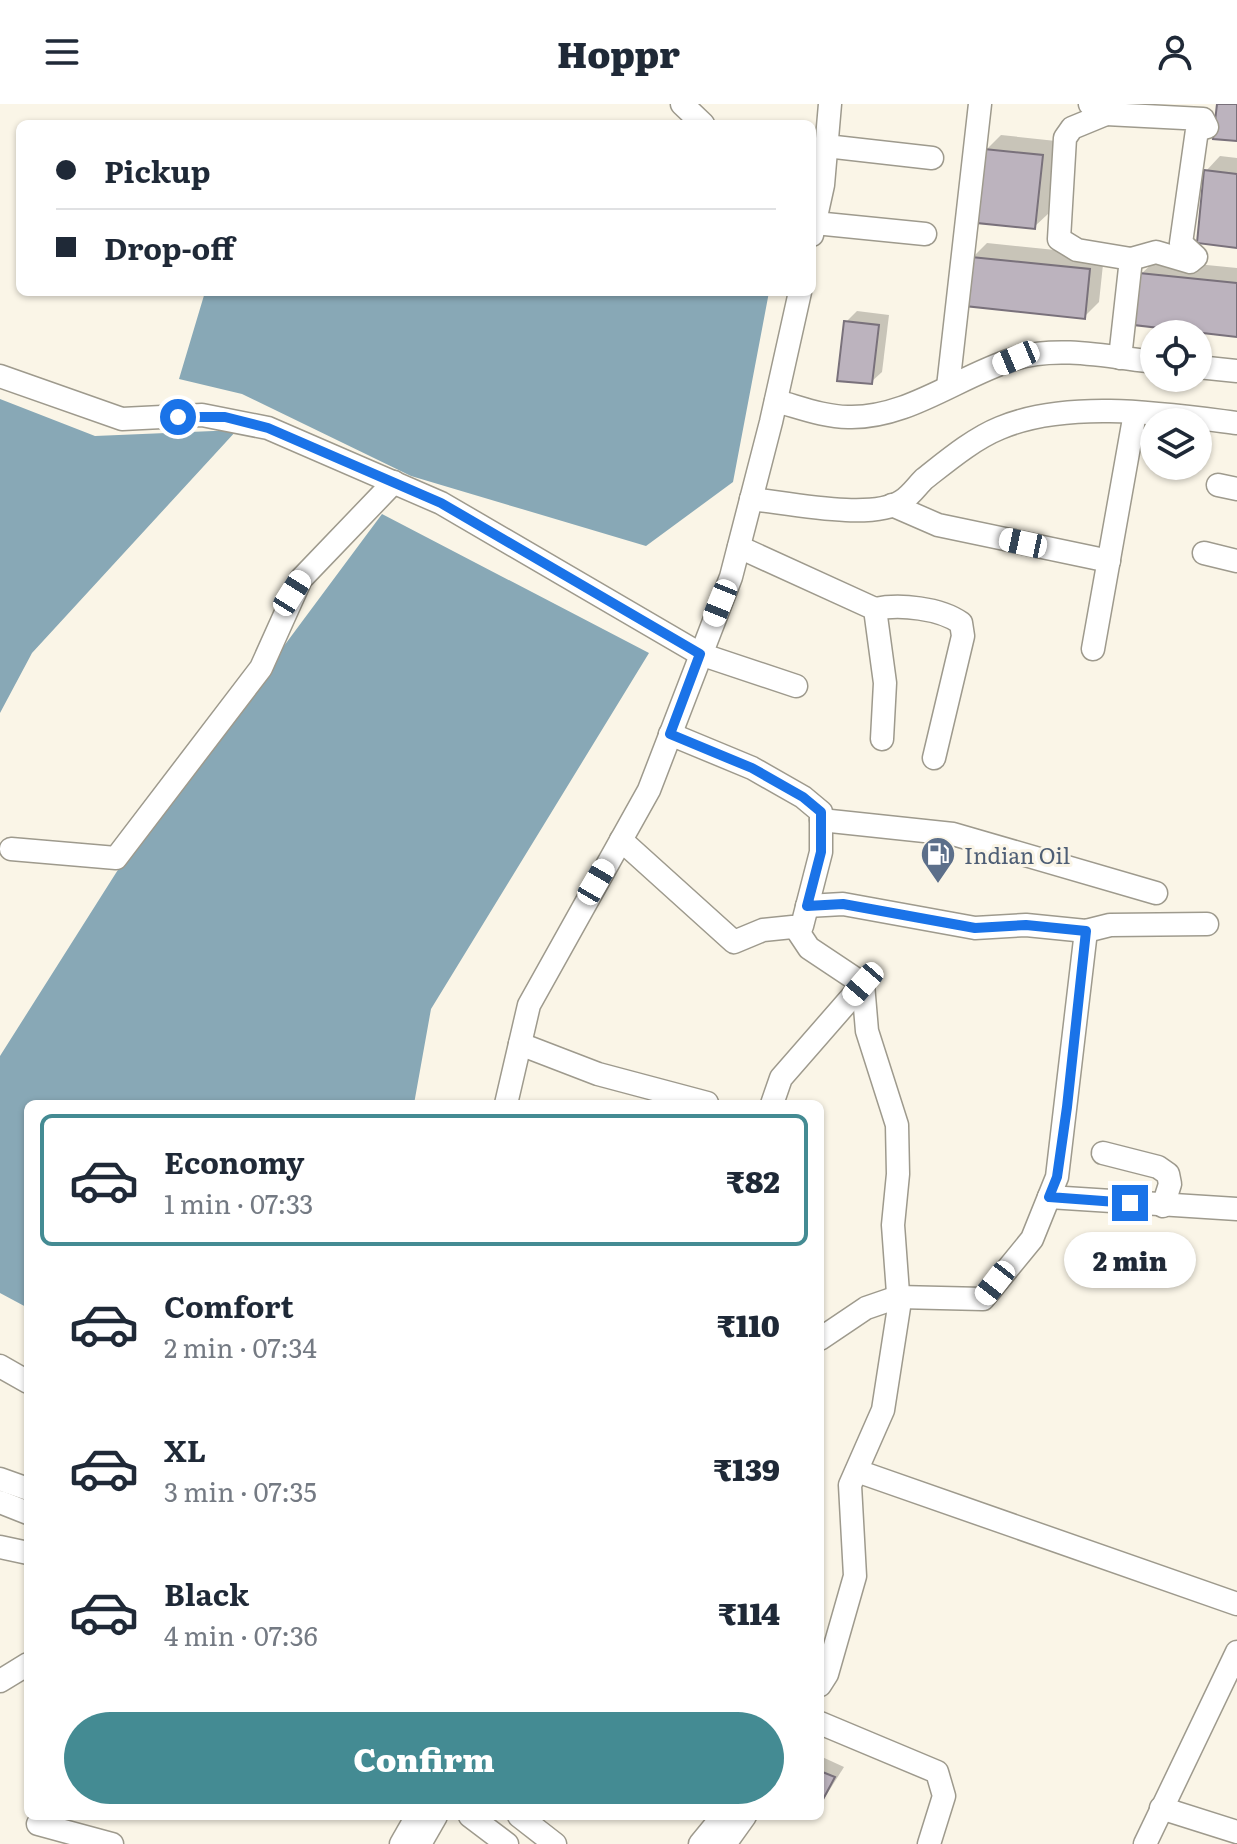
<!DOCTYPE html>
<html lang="en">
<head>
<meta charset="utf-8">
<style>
	body { margin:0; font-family:Literata,serif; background:#f2f2f3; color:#1f2937; height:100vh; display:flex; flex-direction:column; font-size:30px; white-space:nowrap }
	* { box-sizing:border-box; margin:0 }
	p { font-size:26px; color:#747a83 }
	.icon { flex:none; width:44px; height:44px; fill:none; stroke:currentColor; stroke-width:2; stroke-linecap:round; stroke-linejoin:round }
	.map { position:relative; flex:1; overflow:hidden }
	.details { position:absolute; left:24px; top:996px; width:800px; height:720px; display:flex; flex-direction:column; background:#fff; border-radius:12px; box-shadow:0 2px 6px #0004 }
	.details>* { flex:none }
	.hud { position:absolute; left:16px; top:16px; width:800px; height:176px; border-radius:12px; box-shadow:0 2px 6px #0004; display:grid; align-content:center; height:176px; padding:0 40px; background:#fff }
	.controls { position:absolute; left:1140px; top:216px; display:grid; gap:16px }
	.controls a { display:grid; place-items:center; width:72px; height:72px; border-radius:50%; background:#fff; box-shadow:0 2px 6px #0004; font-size:40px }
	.end { position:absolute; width:36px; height:36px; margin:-18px; border:10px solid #1a73e8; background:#fff; box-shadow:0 0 0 4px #fff }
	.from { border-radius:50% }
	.bubble { position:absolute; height:56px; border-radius:28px; background:#fff; box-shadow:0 2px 6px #0004; font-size:26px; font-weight:800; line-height:56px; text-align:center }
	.car { position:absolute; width:24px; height:48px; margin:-24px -12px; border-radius:10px; box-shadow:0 0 6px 2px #0007; background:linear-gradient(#fff 24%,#345 0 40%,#fff 0 76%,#345 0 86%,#fff 0) }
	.hud b { display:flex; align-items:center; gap:28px; height:76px; font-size:30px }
	.hud b+b { border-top:2px solid #e0e1e3 }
	.hud i { width:20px; height:20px; background:#1f2937 }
	ul { padding:14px 0 0; list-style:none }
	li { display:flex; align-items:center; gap:24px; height:132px; margin:0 16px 12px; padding:0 24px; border:4px solid transparent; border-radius:12px }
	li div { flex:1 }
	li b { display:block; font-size:30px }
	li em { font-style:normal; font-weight:800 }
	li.selected { border-color:#448b93 }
	li>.icon { width:72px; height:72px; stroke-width:1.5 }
	.primary-button { display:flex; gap:16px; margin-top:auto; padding:16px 40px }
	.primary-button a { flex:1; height:92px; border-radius:48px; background:#448b93; color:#fff; font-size:32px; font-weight:800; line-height:92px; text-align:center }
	header { display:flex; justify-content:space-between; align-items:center; height:104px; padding:0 40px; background:#fff; font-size:36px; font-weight:800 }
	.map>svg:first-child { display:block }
</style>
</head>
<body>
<header><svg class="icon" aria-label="menu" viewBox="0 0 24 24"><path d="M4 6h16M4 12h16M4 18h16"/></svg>Hoppr<svg class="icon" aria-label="person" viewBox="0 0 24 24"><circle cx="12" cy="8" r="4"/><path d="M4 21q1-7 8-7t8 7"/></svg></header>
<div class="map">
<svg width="1237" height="1740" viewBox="0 0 1237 1740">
	<rect width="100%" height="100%" fill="#faf5e7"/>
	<!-- water -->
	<g fill="#88a8b6">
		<path d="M205 188H769L733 378 646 442 411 372 242 290 179 275Z"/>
		<path d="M0 295 95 332 237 326 32 549 0 609Z"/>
		<path d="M382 410 649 549 431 905 414 1000H28V1204L0 1189V952L121 761Z"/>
	</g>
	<!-- shadow -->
	<g fill="#0003">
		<path d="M1001 31 1056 37 1049 109 1034 123 986 46Z"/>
		<path d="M1220 52 1237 54V142L1206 67Z"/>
		<path d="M987 139 1104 151 1099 198 1084 213 973 153Z"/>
		<path d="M1156 156 1237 164V231L1141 170Z"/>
		<path d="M857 207 889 211 882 268 871 278 846 218Z"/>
		<path d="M820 1652 844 1663 820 1701Z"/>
	</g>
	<!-- building -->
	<g fill="#bcb3be" stroke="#79717b" stroke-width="2">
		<path d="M1217 0H1237V37L1213 35Z"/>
		<path d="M984 45 1043 51 1035 125 977 119Z"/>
		<path d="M1204 66 1237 70V144L1197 139Z"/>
		<path d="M971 153 1090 165 1085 215 965 202Z"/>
		<path d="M1139 169 1237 179V233L1134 221Z"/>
		<path d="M844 217 879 221 872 280 837 277Z"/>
		<path d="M820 1667 835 1673 820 1701Z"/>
	</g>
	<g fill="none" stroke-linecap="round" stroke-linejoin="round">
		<!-- minor casing -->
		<g stroke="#9e9a8d" stroke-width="25">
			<g id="minor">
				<path d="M682 0 703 20"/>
				<path d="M1090 0 1106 10 1203 15 1207 23 1197 26 1181 139 1196 153 1190 158 1156 148 1131 155 1120 254"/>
				<path d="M1106 10 1072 24 1065 34 1059 135 1077 146 1131 155"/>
				<path d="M826 42 932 54"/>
				<path d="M815 119 925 130"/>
				<path d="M812 131 823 81 830 0"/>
				<path d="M1198 263 1237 267"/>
				<path d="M0 272 122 315 202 311 268 324 441 399 700 550 796 582"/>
				<path d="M948 283 980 0"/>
				<path d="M776 297C799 303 824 313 848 313 907 315 959 272 1014 255 1057 241 1110 253 1154 258"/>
				<path d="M1218 381 1237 385"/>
				<path d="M751 395C788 399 872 417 902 397 911 391 917 382 924 375 947 357 973 335 1000 324 1069 295 1166 310 1237 319"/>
				<path d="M892 401 938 421 1109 457"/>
				<path d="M739 443 875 505 885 579 882 635"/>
				<path d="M1204 449 1237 457"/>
				<path d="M875 505C900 500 940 504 961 519L963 532 934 654"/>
				<path d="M1093 545 1135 309"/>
				<path d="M821 716 953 730 1156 789"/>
				<path d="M621 736 734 838 763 826 802 822 821 748V708L803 693 752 664 670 630"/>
				<path d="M11 745 116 754 261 564 301 475 394 378"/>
				<path d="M807 802 843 800 975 824 1026 821 1086 827 1110 821 1207 820"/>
				<path d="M795 823 809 844 863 880 867 927 897 1021 898 1070 893 1121 899 1203 883 1306 850 1381 855 1472 827 1570 820 1581"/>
				<path d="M520 940 598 970 707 999"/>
				<path d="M506 1000 529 901 649 686 731 473 771 318 800 188"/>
				<path d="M772 1000 781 974 863 880"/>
				<path d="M1103 1049 1158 1063 1168 1070 1170 1080 1163 1102"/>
				<path d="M1049 1093 1237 1105"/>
				<path d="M820 1235 866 1204 898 1193 983 1195 1032 1135 1057 1073 1086 827"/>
				<path d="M0 1262 28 1278"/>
				<path d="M857 1367 1237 1500"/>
				<path d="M0 1375 28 1385"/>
				<path d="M0 1398 28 1409"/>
				<path d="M0 1443 28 1449"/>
				<path d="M0 1577 28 1560"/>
				<path d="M820 1619 937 1668 944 1692 929 1740"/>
				<path d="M1161 1704 1237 1728"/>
				<path d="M470 1712 507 1740"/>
				<path d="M519 1712 555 1740"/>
				<path d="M38 1720 112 1740"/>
				<path d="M401 1740 417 1712"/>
				<path d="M420 1740 436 1712"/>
				<path d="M700 1740 723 1712"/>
				<path d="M725 1740 745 1712"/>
				<path d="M1145 1740 1237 1548"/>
			</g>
		</g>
		<!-- minor -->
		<use href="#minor" stroke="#fff" stroke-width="22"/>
	</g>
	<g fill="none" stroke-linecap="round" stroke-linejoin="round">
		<!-- route -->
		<path stroke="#1a73e8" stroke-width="10" d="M178 313H225L268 324 441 399 700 550 670 630 752 664 803 693 821 708V748L807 802 843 800 975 824 1026 821 1086 827 1067 1003 1057 1073 1049 1093 1130 1099"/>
	</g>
	<!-- icons -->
	<defs>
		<g id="fuel-pin" transform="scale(1.8)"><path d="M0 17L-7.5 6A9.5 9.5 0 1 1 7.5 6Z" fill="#5c6f8a" stroke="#faf5e7"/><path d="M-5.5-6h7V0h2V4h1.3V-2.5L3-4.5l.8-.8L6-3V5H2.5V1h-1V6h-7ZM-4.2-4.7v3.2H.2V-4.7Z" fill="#fff"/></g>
	</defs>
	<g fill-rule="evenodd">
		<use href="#fuel-pin" x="938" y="750"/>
	</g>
	<g text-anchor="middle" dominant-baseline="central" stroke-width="6" stroke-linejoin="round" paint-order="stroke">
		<!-- service labels -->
		<g font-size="22" fill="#4e5e75" stroke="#faf5e7" text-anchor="start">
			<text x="964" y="750">Indian Oil</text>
		</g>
	</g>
</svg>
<div class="controls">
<a><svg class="icon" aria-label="locate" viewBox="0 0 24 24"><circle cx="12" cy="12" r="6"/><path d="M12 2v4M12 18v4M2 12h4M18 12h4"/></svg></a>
<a><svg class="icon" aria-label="layers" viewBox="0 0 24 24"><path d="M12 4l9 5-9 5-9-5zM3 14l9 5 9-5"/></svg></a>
</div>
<i class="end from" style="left:178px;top:313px"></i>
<i class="end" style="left:1130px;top:1099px"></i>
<div class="bubble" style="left:1064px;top:1128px;width:132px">2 min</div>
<i class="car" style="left:1016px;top:254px;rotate:247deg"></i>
<i class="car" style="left:1023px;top:439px;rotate:282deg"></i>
<i class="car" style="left:292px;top:489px;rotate:32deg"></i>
<i class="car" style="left:720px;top:499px;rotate:202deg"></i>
<i class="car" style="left:596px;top:778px;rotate:30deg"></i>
<i class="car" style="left:863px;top:880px;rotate:221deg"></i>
<i class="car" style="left:995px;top:1179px;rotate:218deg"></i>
<div class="hud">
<b><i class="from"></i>Pickup</b>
<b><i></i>Drop-off</b>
</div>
<section class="details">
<ul>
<li class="selected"><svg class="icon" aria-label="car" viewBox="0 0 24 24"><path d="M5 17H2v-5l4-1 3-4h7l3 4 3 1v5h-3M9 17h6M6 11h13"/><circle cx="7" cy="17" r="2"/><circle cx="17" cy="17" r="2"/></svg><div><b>Economy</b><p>1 min · 07:33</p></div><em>₹82</em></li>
<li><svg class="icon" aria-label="car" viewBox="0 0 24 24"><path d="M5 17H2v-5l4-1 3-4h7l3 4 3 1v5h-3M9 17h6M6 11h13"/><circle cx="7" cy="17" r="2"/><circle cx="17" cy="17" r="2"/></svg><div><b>Comfort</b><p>2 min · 07:34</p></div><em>₹110</em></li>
<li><svg class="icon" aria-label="car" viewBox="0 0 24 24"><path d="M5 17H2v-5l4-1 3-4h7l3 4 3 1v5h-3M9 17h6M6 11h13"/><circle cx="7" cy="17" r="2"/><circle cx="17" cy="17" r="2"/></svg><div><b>XL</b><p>3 min · 07:35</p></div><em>₹139</em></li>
<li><svg class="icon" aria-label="car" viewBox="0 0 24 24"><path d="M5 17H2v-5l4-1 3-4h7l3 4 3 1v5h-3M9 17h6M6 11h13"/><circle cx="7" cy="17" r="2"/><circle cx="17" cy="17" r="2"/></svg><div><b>Black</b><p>4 min · 07:36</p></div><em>₹114</em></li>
</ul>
<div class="primary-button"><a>Confirm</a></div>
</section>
</div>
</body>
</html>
